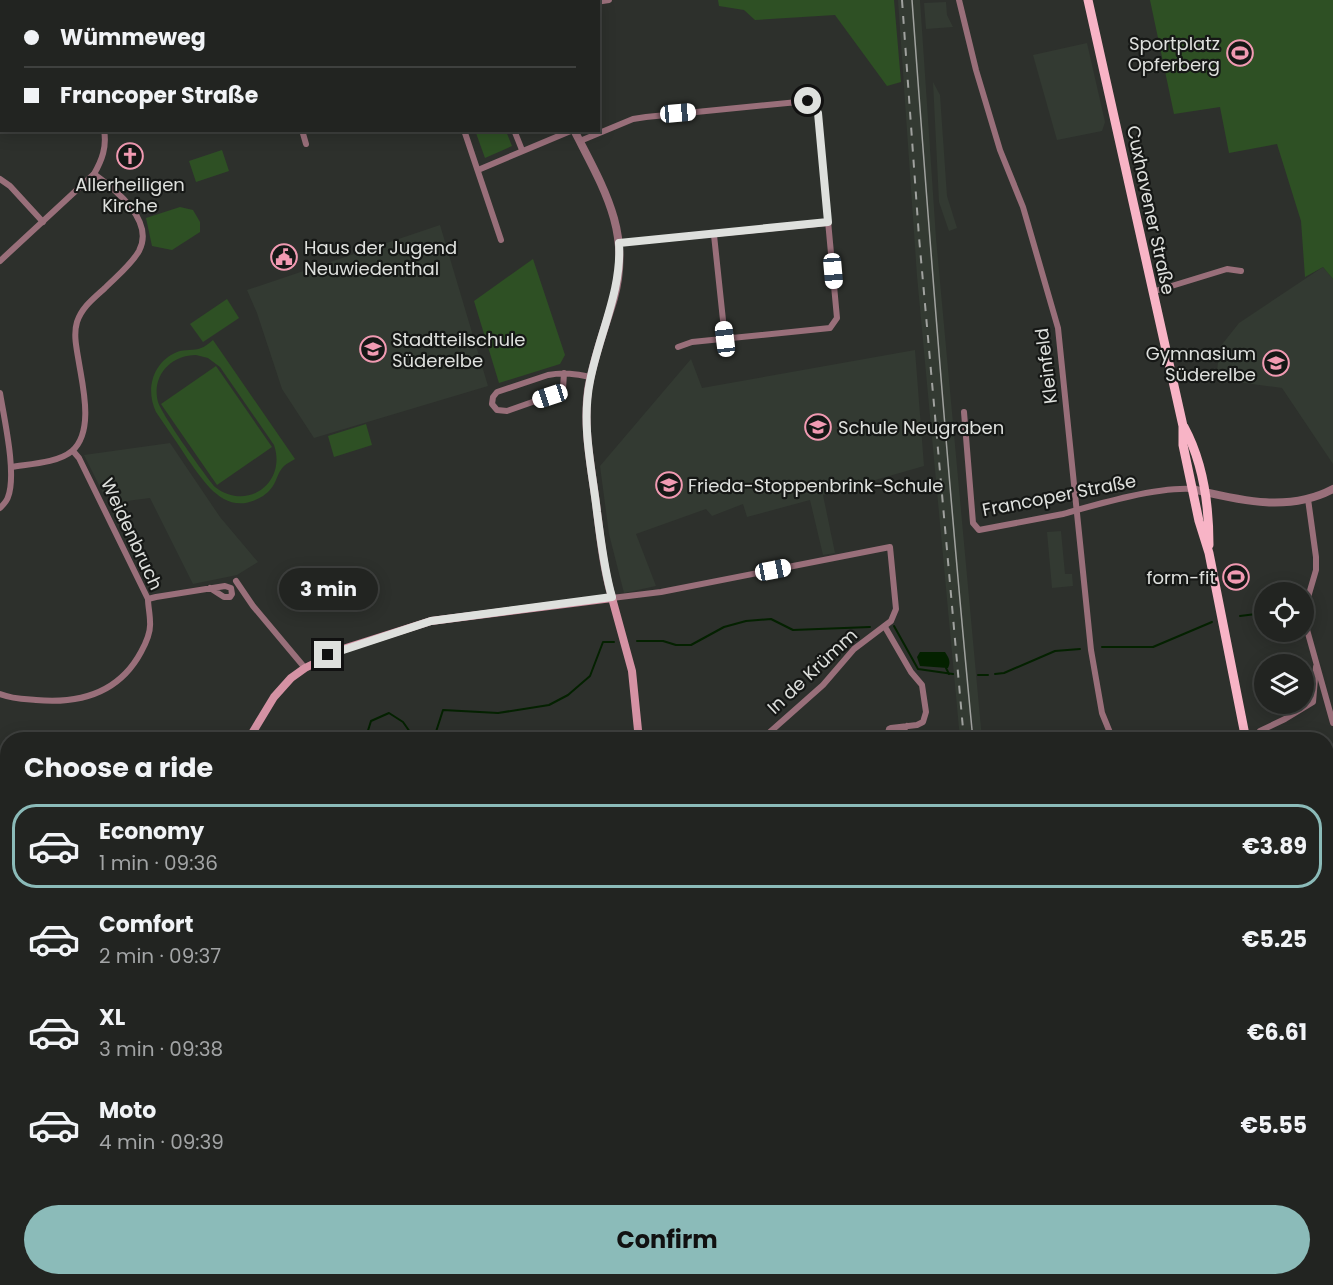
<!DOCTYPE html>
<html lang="en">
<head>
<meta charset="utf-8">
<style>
	body { margin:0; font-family:Poppins,sans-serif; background:#2a2c2a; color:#f1f3f6; height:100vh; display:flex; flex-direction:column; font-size:22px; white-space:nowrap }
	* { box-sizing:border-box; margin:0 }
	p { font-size:20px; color:#a2a4a5 }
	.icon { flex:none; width:33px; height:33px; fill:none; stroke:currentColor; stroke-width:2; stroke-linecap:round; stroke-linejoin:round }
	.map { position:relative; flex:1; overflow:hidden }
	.side { position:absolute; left:0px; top:732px; width:1334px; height:554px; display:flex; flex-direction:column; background:#222421; border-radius:24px 24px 0 0; box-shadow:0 3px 15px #0003,0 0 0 2px #3f413f }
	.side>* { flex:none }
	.hud { position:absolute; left:0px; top:0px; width:600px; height:132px; box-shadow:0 3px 15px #0003,0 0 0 2px #3f413f; display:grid; align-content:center; height:132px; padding:0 24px; background:#222421 }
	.fabs { position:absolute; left:1254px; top:582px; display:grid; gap:12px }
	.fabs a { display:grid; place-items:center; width:60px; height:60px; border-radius:50%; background:#222421; box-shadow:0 3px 15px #0003,0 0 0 2px #3f413f; font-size:30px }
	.end { position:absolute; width:27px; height:27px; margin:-14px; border:8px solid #dee0dd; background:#111; box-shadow:0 0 0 3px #111 }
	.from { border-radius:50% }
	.bubble { position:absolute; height:42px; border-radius:21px; background:#222421; box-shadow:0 3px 15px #0003,0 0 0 2px #3f413f; font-size:20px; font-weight:700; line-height:42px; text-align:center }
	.car { position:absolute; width:18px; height:36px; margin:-18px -9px; border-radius:8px; box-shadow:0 0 4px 2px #0007; background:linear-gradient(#fff 24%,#345 0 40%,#fff 0 76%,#345 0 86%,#fff 0) }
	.hud b { display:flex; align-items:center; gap:21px; height:57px; font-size:22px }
	.hud b+b { border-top:2px solid #3f413f }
	.hud i { width:15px; height:15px; background:#f1f3f6 }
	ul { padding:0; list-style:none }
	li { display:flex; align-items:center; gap:18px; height:84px; margin:0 12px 9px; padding:0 12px; border:3px solid transparent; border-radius:24px }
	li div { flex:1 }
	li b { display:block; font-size:22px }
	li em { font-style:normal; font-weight:700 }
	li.current { border-color:#8bbbb9 }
	li>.icon { width:54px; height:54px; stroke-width:1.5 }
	h2 { padding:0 24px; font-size:27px; line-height:72px }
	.action { display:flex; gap:12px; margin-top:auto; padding:12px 24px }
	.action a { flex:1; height:69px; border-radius:36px; background:#8bbbb9; color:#111; font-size:24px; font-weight:700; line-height:69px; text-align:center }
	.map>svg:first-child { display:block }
</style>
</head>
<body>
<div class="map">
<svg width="1333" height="1285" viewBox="0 0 1333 1285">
	<rect width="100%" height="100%" fill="#2d302c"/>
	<!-- built -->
	<g fill="#333a32">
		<path d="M898 0H920L936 238 982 739H960L917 276Z"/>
		<path d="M946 2 947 15 953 27 926 29 924 3Z"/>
		<path d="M1087 43 1105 122 1102 131 1057 140 1033 55Z"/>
		<path d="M933 82 940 95 947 196 957 228 949 231 939 202Z"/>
		<path d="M440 225 488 386 314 438 282 389 257 313 247 290Z"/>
		<path d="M1323 267 1333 279V464L1282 388 1216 379 1220 347 1239 323Z"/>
		<path d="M915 350 924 466 823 495 835 553 823 555 810 500 747 517 743 504 712 516 706 509 636 534 656 586 624 593 609 534 600 466 691 359 702 388Z"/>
		<path d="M170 443 220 517 258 562 237 575 193 584 150 498 111 503 109 493H103L84 455Z"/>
		<path d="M1061 531 1065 574H1072L1073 586 1052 588 1047 532Z"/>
		<path d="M1333 1086V1214L1326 1215V1087Z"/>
		<path d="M1179 1278H1278V1285H1180Z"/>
	</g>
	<!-- green -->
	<g fill="#2e5024" fill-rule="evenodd">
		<path d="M718 0H894L901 82 887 86 835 15 755 20 744 10 719 6Z"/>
		<path d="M1150 0H1333V279L1323 267 1305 277 1301 221 1277 144 1229 153 1220 107 1174 114Z"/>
		<path d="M481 131H506L512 146 485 158 476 133Z"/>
		<path d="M222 150 229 171 196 182 189 161Z"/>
		<path d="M180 207 193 210 200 222V232L172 250 152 246 146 218Z"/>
		<path d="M533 259 565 355 560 364 499 383 474 301Z"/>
		<path d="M227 299 239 318 203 342 190 324Z"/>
		<path d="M213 340 295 459C292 461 287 463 284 466 275 475 278 486 263 496 226 519 205 483 187 458 177 442 166 427 156 412 145 389 153 362 177 352 185 349 194 351 201 348 205 347 209 343 213 340ZM196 355 208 358 220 367 274 445C287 483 247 512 215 487 204 474 162 415 158 402 151 376 171 355 196 355Z"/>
		<path d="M216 366 272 447 217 485 161 404Z"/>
		<path d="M366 424 372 445 334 457 328 436Z"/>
		<path d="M0 820 8 823 7 871 0 873Z"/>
		<path d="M0 888 8 899 7 1018 0 1022Z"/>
		<path d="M0 1058 7 1070V1148L0 1151Z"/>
		<path d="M0 1187 7 1209 8 1278H31L33 1285H0Z"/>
		<path d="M67 1278H267L269 1285H51Z"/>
		<path d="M805 1278H936V1285H807Z"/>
	</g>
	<!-- water -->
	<path fill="#042100" d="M920 652H945C949 658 951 662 948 668L920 666 917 657Z"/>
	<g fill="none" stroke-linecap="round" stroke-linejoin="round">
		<!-- stream -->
		<g stroke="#042100" stroke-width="2">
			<path d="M1240 616 1264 613"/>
			<path d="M894 626 918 669 953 674"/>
			<path d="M637 641H663L676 645H691L724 627 746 621 771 619 793 630 870 627"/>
			<path d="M1102 647H1153L1212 622"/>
			<path d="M946 668 949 674"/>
			<path d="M995 674 1004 673 1055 651 1080 649"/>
			<path d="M978 675H988"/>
			<path d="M365 740 371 721 389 713 403 722 410 732 421 733 426 739 434 738 443 710 498 713 549 705 568 695 590 676 603 642H614"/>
			<path d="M0 873 8 871"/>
			<path d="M0 925 8 922"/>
			<path d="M0 1022 8 1018"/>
			<path d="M6 1178 8 1182"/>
			<path d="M41 1278 43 1285"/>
			<path d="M275 1278 278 1285"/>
			<path d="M320 1278 322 1282"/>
			<path d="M731 1278 733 1285"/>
			<path d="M608 1279 610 1285"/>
			<path d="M339 1280 341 1285"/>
			<path d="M579 1280 585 1278"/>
			<path d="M567 1285 570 1284"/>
		</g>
		<!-- pedestrian -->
		<path stroke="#996f7a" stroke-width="4.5" d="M1326 1167 1333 1166"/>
		<!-- minor -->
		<g stroke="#996f7a" stroke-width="6">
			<path d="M82 0V2"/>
			<path d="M256 0 257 2"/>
			<path d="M959 0 976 70 1000 150 1023 207 1058 328 1091 650 1102 713 1113 740"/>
			<path d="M426 2 430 0"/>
			<path d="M596 2 609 0"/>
			<path d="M0 54H2"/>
			<path d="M302 130 306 144"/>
			<path d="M464 130 501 240"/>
			<path d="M514 130 522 150"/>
			<path d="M580 141 633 119 646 117 808 101 814 104 818 113 837 318 830 328 692 342 678 347"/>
			<path d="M478 170 573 130"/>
			<path d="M0 179 10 186 43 222"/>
			<path d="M714 235 725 339"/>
			<path d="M619 243 828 223"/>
			<path d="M0 261 94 174C102 160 107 147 104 130"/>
			<path d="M1152 292 1227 269 1241 271"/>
			<path d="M564 373 563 389 558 393 507 411 497 410 492 404 493 397 497 392 548 375C564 372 576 374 590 377"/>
			<path d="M0 393C4 418 17 474 8 497 7 501 3 505 0 508"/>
			<path d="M964 412 973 523 979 530 1063 514C1098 504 1156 487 1192 489"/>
			<path d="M11 467C29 464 58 463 72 451 94 432 83 387 79 363 77 350 73 335 77 322 82 307 94 298 105 288 117 276 131 265 139 251 155 221 115 189 94 174"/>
			<path d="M236 581 253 606 305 668"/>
			<path d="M612 598 661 592 890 547 896 609 891 621 854 649 823 685 761 740"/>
			<path d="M148 599 156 597 225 586 231 588 232 594 230 597H224L210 588"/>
			<path d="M1304 611 1316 570V557L1308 499"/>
			<path d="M1304 619 1333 723"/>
			<path d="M885 627 911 672 922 685 926 712 923 722 917 725 891 728 889 729 887 737 890 739 896 738 907 726"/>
			<path d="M0 694C12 699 23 699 36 700 80 704 119 693 141 652 146 643 151 632 150 622 150 614 148 606 148 599L79 458 73 451"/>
			<path d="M1260 731 1285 719 1313 702 1316 667"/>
			<path d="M1326 1216 1333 1214"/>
			<path d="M344 1278 347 1285"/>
			<path d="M413 1278 415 1285"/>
			<path d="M466 1278 469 1285"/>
			<path d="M573 1278 576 1285"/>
			<path d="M640 1278 642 1285"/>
			<path d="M700 1278 702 1285"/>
			<path d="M789 1278 791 1285"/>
			<path d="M945 1278 946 1285"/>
			<path d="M1091 1278V1285"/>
			<path d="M1278 1278V1285"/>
			<path d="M536 1285 553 1278"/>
		</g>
		<!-- tertiary -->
		<g stroke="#996f7a" stroke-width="8">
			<path d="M503 0V2"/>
			<path d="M574 130C603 187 632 232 614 298 605 328 593 359 588 390 583 428 591 466 596 503 600 535 603 567 612 598"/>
			<path d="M1192 489C1239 500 1288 513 1333 489"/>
			<path d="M1326 1075 1333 1074"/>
		</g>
		<!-- secondary -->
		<g stroke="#d592a4" stroke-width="8">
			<path d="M248 740 274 697 291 678 305 668 346 648 431 621 612 598 632 671 639 740"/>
			<path d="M0 816 8 819"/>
		</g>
		<!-- primary -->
		<g stroke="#f8b4c6" stroke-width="9">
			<path d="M1088 0 1183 426V445L1199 521 1209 553 1246 740"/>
			<path d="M1184 427C1203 462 1209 505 1209 545"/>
			<path d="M1193 1278 1194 1285"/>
		</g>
		<!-- tram -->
		<g stroke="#a0a29f" stroke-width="1.5">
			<path d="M912 0C930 247 949 493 973 740"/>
			<path d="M1022 1278V1285"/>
			<path d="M1038 1278 1039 1285"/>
		</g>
		<!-- rail -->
		<g stroke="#a0a29f" stroke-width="2" stroke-dasharray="8 8" stroke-linecap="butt">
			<path d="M902 0 919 237 964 740"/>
			<path d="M1009 1278 1010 1285"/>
		</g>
	</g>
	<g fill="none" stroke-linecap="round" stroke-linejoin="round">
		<!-- route -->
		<path stroke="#dee0dd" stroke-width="8" d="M328 655 431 621 612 597C604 570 601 541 597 512 592 468 581 425 590 381 599 334 622 291 619 243L828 222 818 113 814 104 808 101"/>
	</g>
	<!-- icons -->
	<defs>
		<g id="stadium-ring" transform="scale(1.35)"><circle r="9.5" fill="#161816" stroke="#f19ab2" stroke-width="1.5"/><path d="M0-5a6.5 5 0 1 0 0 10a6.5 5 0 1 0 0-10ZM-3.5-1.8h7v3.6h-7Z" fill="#f19ab2"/></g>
		<g id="church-ring" transform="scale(1.35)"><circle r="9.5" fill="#161816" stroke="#f19ab2" stroke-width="1.5"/><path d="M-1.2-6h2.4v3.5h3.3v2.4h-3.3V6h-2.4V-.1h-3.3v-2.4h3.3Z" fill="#f19ab2"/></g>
		<g id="civic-ring" transform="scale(1.35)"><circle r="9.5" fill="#161816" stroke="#f19ab2" stroke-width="1.5"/><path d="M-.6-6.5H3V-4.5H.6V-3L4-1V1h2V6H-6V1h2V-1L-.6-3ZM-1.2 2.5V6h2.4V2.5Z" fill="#f19ab2"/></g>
		<g id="school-ring" transform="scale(1.35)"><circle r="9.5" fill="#161816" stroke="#f19ab2" stroke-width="1.5"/><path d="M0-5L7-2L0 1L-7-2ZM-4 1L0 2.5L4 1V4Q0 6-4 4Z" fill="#f19ab2"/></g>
	</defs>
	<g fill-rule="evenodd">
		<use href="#stadium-ring" x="1240" y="53"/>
		<use href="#church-ring" x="130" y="156"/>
		<use href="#civic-ring" x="284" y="257"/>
		<use href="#school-ring" x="373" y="349"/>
		<use href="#school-ring" x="1276" y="363"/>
		<use href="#school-ring" x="818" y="427"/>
		<use href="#school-ring" x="669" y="485"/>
		<use href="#stadium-ring" x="1236" y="577"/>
	</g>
	<g text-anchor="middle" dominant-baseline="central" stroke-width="4.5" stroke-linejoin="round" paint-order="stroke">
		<!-- poi labels -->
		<g font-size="18" fill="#dee0dd" stroke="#161816" text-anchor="start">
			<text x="1220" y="43" text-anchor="end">Sportplatz<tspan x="1220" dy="21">Opferberg</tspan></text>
			<text x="130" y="184" text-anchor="middle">Allerheiligen<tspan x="130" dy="21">Kirche</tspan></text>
			<text x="304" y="247">Haus der Jugend<tspan x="304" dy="21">Neuwiedenthal</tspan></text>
			<text x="392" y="339">Stadtteilschule<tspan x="392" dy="21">Süderelbe</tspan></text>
			<text x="1256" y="353" text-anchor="end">Gymnasium<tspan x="1256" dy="21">Süderelbe</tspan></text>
			<text x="838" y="427">Schule Neugraben</text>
			<text x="688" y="485">Frieda-Stoppenbrink-Schule</text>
			<text x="1216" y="577" text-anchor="end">form-fit</text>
		</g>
		<!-- street labels -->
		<g font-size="18" fill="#dee0dd" stroke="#161816">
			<text transform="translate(1151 210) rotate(78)">Cuxhavener Straße</text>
			<text transform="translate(1046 366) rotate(-97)">Kleinfeld</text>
			<text transform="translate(1059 495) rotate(-11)">Francoper Straße</text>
			<text transform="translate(132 534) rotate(65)">Weidenbruch</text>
			<text transform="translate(812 671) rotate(-43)">In de Krümm</text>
		</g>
	</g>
</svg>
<div class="fabs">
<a><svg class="icon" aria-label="locate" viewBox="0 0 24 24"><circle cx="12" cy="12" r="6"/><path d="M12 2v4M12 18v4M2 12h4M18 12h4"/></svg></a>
<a><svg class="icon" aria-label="layers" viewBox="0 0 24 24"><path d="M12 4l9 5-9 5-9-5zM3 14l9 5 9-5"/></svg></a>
</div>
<i class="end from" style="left:808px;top:101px"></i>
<i class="end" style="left:328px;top:655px"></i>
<div class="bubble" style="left:279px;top:568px;width:99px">3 min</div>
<i class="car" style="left:678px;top:113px;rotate:85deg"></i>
<i class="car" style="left:833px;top:271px;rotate:175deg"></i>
<i class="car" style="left:725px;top:339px;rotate:353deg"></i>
<i class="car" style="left:550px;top:396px;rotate:252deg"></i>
<i class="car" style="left:773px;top:570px;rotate:79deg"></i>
<div class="hud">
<b><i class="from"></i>Wümmeweg</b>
<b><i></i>Francoper Straße</b>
</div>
<section class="side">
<h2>Choose a ride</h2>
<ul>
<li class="current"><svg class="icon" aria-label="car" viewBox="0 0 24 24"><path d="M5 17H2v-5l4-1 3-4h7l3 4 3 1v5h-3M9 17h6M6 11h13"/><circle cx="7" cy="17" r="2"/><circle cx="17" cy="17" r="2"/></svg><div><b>Economy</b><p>1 min · 09:36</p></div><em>€3.89</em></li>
<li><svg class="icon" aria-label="car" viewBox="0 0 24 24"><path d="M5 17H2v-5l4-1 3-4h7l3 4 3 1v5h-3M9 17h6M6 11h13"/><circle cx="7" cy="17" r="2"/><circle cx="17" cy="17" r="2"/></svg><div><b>Comfort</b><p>2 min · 09:37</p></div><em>€5.25</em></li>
<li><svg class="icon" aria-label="car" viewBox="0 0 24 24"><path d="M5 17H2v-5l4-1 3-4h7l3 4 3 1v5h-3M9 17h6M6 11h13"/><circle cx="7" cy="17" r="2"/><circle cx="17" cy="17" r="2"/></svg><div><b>XL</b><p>3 min · 09:38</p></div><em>€6.61</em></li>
<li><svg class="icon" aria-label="car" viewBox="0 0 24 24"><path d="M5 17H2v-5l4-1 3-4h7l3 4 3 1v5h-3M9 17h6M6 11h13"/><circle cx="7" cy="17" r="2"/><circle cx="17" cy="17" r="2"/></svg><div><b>Moto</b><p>4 min · 09:39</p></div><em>€5.55</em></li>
</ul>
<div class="action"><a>Confirm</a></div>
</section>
</div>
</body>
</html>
